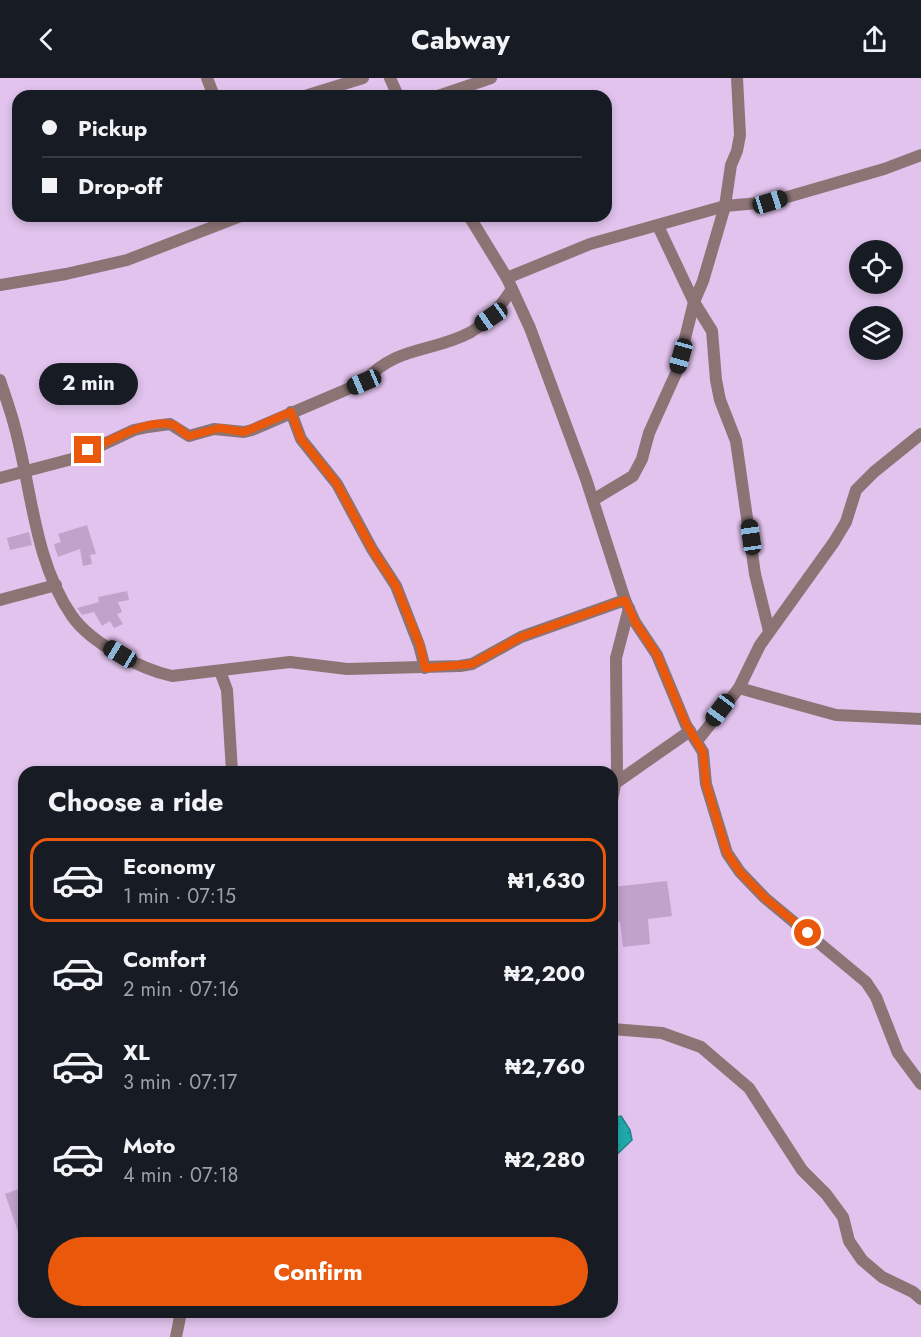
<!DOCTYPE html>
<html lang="en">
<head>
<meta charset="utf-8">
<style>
	body { margin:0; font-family:Jost,sans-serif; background:#242831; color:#f1f3f6; height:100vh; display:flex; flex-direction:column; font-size:22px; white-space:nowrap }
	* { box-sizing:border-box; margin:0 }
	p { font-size:20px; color:#9ea1a6 }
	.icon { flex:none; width:33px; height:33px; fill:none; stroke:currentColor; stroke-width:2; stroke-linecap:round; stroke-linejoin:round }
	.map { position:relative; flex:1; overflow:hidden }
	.drawer { position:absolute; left:18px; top:688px; width:600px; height:552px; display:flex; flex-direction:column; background:#171b24; border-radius:18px; box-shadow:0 3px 9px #0003 }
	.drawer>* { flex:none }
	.hud { position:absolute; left:12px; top:12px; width:600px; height:132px; border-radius:18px; box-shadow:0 3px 9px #0003; display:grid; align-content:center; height:132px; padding:0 30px; background:#171b24 }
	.controls { position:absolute; left:849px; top:162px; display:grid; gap:12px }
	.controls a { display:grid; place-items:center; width:54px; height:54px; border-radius:50%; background:#171b24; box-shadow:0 3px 9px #0003; font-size:30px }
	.end { position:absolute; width:27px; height:27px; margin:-14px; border:8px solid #ea580c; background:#fff; box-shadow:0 0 0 3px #fff }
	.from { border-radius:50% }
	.bubble { position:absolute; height:42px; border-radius:21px; background:#171b24; box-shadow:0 3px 9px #0003; font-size:20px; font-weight:700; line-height:42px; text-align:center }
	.car { position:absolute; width:18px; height:36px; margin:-18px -9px; border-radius:8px; box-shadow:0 0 4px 2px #0007; background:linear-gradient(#222 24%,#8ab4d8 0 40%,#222 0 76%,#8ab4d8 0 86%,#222 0) }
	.hud b { display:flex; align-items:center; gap:21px; height:57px; font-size:22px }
	.hud b+b { border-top:2px solid #363941 }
	.hud i { width:15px; height:15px; background:#f1f3f6 }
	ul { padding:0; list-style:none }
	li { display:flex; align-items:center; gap:18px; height:84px; margin:0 12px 9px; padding:0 18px; border:3px solid transparent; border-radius:18px }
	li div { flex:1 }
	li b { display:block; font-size:22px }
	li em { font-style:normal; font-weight:700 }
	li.active { border-color:#ea580c }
	li>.icon { width:54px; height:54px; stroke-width:1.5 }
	h2 { padding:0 30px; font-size:27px; line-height:72px }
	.primary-button { display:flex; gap:12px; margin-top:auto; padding:12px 30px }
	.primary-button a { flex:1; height:69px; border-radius:36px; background:#ea580c; color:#fff; font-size:24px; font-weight:700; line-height:69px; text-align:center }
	header { display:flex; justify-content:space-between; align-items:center; height:78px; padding:0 30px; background:#171b24; font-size:27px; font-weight:700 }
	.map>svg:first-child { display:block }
</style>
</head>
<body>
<header><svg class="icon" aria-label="back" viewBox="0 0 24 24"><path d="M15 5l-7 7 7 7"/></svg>Cabway<svg class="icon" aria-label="share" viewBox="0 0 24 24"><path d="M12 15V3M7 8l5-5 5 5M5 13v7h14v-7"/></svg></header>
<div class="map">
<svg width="921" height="1259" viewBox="0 0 921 1259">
	<defs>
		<pattern id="water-ripples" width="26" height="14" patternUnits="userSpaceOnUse" patternTransform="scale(1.5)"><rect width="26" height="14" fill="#21aaac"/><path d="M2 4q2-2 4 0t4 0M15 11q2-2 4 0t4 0" fill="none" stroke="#1d8a8d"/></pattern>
	</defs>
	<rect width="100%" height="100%" fill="#e1c3ed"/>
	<!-- water -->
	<path fill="url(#water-ripples)" stroke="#268389" stroke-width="1.5" d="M621 1038 630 1052 632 1062 612 1081V1040Z"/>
	<!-- building -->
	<g fill="#c0a2cb">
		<path d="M87 447 96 476 90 477 92 486 83 488 80 471 58 479 54 466 61 464 58 456Z"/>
		<path d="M29 454 32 467 10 472 7 460Z"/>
		<path d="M127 513 129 522 118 524 122 534 117 536 123 546 114 550 110 543 102 548 94 534 82 537 77 530 99 524 98 519Z"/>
		<path d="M667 803 672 838 648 841 650 866 623 869 620 844 612 845V809Z"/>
		<path d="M24 1109V1165H22L5 1116Z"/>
	</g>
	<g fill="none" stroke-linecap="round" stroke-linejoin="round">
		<!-- minor -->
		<g stroke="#8c7475" stroke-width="12">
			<path d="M207 0 214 18"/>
			<path d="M390 0 398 18"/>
			<path d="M308 17 363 0"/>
			<path d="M438 18 491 0"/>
			<path d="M469 138 507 200 530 250 586 401 625 522 635 544 657 577 686 647 703 674 706 706 727 775 740 794 765 820 866 904 876 919 898 975 921 1006"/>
			<path d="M658 148 694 224 712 253 716 302 720 322 736 363 755 496 769 553"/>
			<path d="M507 200 590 166 725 128 770 124 884 91 921 77"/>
			<path d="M0 207 66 196 127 182 241 138"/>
			<path d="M0 302C5 318 11 334 15 350 32 412 34 483 72 538 91 565 140 591 172 598L290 584 347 591 460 588 472 586 521 559 625 522"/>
			<path d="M291 334 301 361 337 406 372 471 396 508 419 567 425 590"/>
			<path d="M0 400 72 381 134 352 148 349 170 346 189 358 214 351 244 354 252 352 364 304C396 267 433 275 471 254 489 243 501 228 512 211"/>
			<path d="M593 422 633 398 642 381 649 355 677 293 694 224 703 203 725 128 731 87 737 73 740 57 737 0"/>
			<path d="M0 522 56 507"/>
			<path d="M220 593 227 612 232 694"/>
			<path d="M739 610 836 637 921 641"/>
			<path d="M697 663 739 610 760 567 834 464 846 444 856 412 874 394 921 356"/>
			<path d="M617 704 690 653"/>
			<path d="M612 723 617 695 616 580 629 530"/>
			<path d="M612 951 662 955 701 969 749 1010 802 1092 826 1116 843 1139 849 1163 862 1182 882 1199 913 1214 921 1221"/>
			<path d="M176 1259 181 1234"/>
		</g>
	</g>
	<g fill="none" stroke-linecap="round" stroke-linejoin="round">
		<!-- route -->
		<path stroke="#ea580c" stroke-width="8" d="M88 372C112 363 143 342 170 346 179 347 181 355 189 358L220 350 244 354 291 334 301 361 337 406 372 471 396 508 420 567 425 590 472 586 521 559 625 522 635 544 657 577 686 646 703 674 706 706 727 775 740 794 765 820 808 855"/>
	</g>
</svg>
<div class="controls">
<a><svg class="icon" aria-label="locate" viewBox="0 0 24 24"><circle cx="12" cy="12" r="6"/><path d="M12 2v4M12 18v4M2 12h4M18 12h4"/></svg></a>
<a><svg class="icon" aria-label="layers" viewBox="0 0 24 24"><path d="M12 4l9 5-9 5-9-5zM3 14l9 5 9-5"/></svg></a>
</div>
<i class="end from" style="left:808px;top:855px"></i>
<i class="end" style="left:88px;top:372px"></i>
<div class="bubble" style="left:39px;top:285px;width:99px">2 min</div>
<i class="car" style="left:770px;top:124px;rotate:73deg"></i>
<i class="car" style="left:491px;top:239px;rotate:235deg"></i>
<i class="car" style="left:681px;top:278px;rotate:196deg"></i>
<i class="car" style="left:364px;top:304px;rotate:247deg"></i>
<i class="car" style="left:751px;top:459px;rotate:352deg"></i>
<i class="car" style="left:120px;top:576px;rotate:301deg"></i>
<i class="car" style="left:720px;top:632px;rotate:217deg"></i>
<div class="hud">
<b><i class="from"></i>Pickup</b>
<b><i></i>Drop-off</b>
</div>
<section class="drawer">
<h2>Choose a ride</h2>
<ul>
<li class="active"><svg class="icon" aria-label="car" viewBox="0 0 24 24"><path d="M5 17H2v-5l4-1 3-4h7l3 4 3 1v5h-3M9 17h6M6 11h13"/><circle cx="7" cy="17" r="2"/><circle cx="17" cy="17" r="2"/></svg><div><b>Economy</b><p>1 min · 07:15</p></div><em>₦1,630</em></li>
<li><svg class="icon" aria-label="car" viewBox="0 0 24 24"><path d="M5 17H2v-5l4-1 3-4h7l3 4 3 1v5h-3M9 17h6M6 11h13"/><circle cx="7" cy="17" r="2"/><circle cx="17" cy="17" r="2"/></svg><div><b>Comfort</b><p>2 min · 07:16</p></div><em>₦2,200</em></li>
<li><svg class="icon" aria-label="car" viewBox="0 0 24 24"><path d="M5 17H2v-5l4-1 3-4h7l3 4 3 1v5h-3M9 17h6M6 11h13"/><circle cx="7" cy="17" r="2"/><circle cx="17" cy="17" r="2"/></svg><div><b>XL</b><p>3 min · 07:17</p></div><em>₦2,760</em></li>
<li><svg class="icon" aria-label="car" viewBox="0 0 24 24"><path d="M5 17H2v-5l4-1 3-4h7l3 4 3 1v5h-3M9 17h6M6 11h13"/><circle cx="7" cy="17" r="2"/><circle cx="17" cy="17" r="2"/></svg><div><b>Moto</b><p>4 min · 07:18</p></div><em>₦2,280</em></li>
</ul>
<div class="primary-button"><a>Confirm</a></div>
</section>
</div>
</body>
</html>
